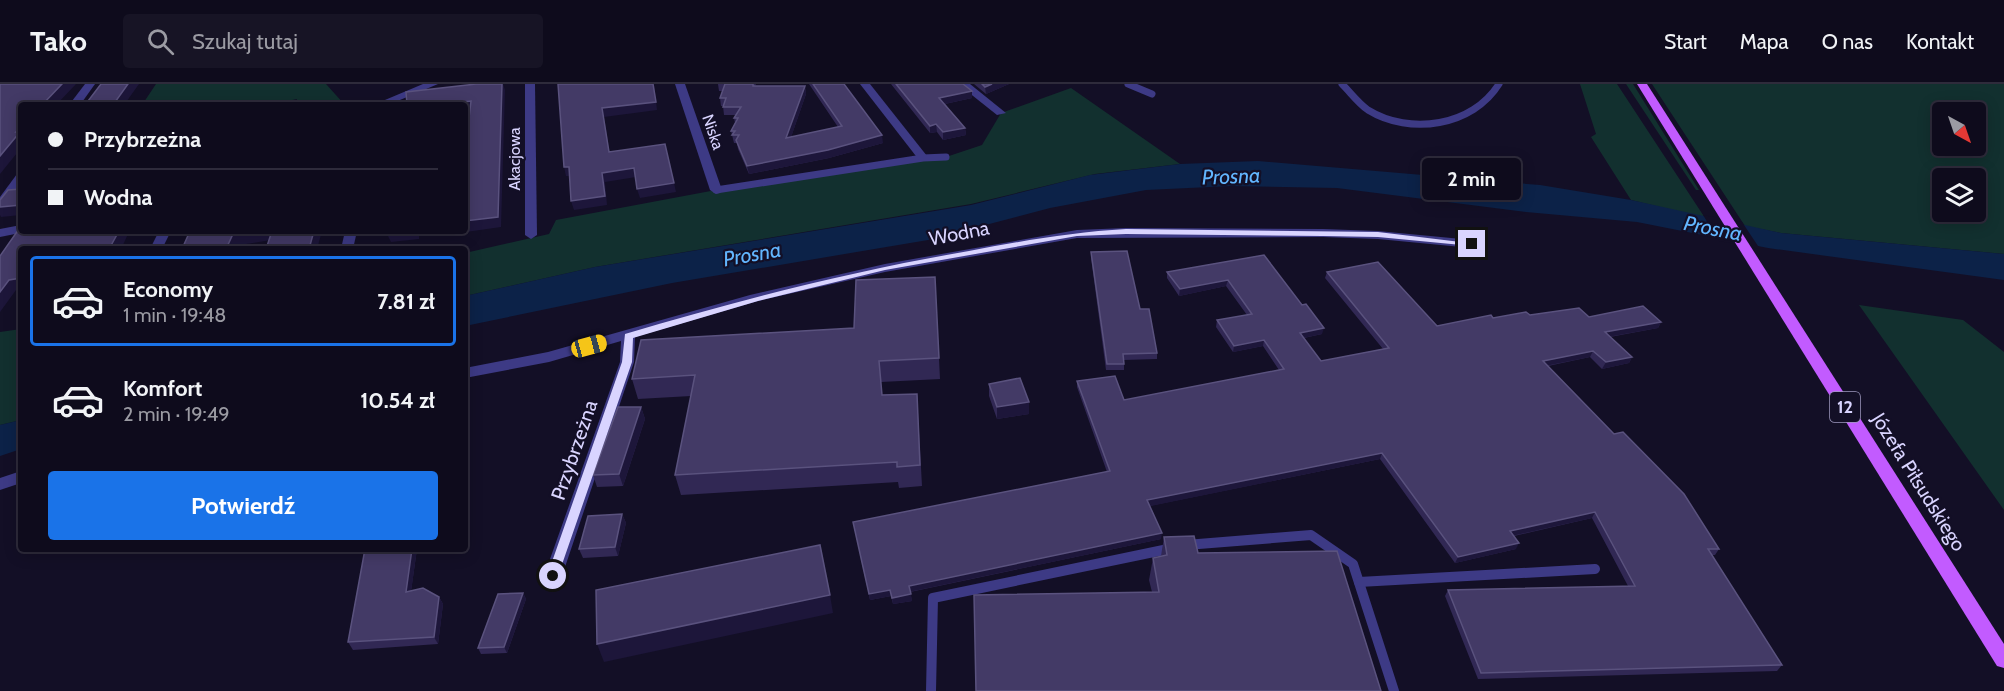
<!DOCTYPE html>
<html lang="pl">
<head>
<meta charset="utf-8">
<style>
	body { margin:0; font-family:Cabin,sans-serif; background:#171425; color:#f1f3f6; height:100vh; display:flex; flex-direction:column; font-size:22px; white-space:nowrap }
	* { box-sizing:border-box; margin:0 }
	p { font-size:20px; color:#9b9ba3 }
	.icon { flex:none; width:33px; height:33px; fill:none; stroke:currentColor; stroke-width:2; stroke-linecap:round; stroke-linejoin:round }
	.map { position:relative; flex:1; overflow:hidden }
	.details { position:absolute; left:18px; top:162px; width:450px; height:306px; display:flex; flex-direction:column; background:#0e0b1c; border-radius:6px; box-shadow:0 3px 15px #0003,0 0 0 2px #2e2b3b }
	.details>* { flex:none }
	.top-card { position:absolute; left:18px; top:18px; width:450px; height:132px; border-radius:6px; box-shadow:0 3px 15px #0003,0 0 0 2px #2e2b3b; display:grid; align-content:center; height:132px; padding:0 30px; background:#0e0b1c }
	.needle { width:39px; rotate:140deg }
	.controls { position:absolute; left:1932px; top:18px; display:grid; gap:12px }
	.controls a { display:grid; place-items:center; width:54px; height:54px; border-radius:6px; background:#0e0b1c; box-shadow:0 3px 15px #0003,0 0 0 2px #2e2b3b; font-size:30px }
	.end { position:absolute; width:27px; height:27px; margin:-14px; border:8px solid #d9d4ff; background:#111; box-shadow:0 0 0 3px #111 }
	.from { border-radius:50% }
	.bubble { position:absolute; height:42px; border-radius:6px; background:#0e0b1c; box-shadow:0 3px 15px #0003,0 0 0 2px #2e2b3b; font-size:20px; font-weight:700; line-height:42px; text-align:center }
	.car { position:absolute; width:18px; height:36px; margin:-18px -9px; border-radius:8px; box-shadow:0 0 4px 2px #0007; background:linear-gradient(#f5c518 24%,#345 0 40%,#f5c518 0 76%,#345 0 86%,#f5c518 0) }
	.top-card b { display:flex; align-items:center; gap:21px; height:57px; font-size:22px }
	.top-card b+b { border-top:2px solid #2e2b3b }
	.top-card i { width:15px; height:15px; background:#f1f3f6 }
	ul { padding:10px 0 0; list-style:none }
	li { display:flex; align-items:center; gap:18px; height:90px; margin:0 12px 9px; padding:0 18px; border:3px solid transparent; border-radius:6px }
	li div { flex:1 }
	li b { display:block; font-size:22px }
	li em { font-style:normal; font-weight:700 }
	li.current { border-color:#1a73e8 }
	li>.icon { width:54px; height:54px; stroke-width:1.5 }
	.button { display:flex; gap:12px; margin-top:auto; padding:12px 30px }
	.button a { flex:1; height:69px; border-radius:6px; background:#1a73e8; color:#fff; font-size:24px; font-weight:700; line-height:69px; text-align:center }
	header { display:flex; align-items:center; gap:36px; box-sizing:border-box; height:84px; padding:0 30px; background:#0e0b1c; border-bottom:2px solid #2e2b3b }
	header strong { font-size:28px }
	nav { display:flex; gap:33px; margin-inline-start:auto; font-size:21px }
	.search { width:420px; height:54px; background:#171425; display:flex; align-items:center; gap:15px; box-sizing:border-box; padding:0 21px; border-radius:6px; color:#9b9ba3; font-size:22px }
	.map>svg:first-child { display:block }
</style>
</head>
<body>
<header>
<strong>Tako</strong>
<div class="search"><svg class="icon" aria-label="search" viewBox="0 0 24 24"><circle cx="10" cy="10" r="6"/><path d="M15 15l6 6"/></svg>Szukaj tutaj</div>
<nav><a>Start</a><a>Mapa</a><a>O nas</a><a>Kontakt</a></nav>
</header>
<div class="map">
<svg width="2004" height="607" viewBox="0 0 2004 607">
	<rect width="100%" height="100%" fill="#130f26"/>
	<!-- green -->
	<g fill="#12302f" fill-rule="evenodd">
		<path d="M156 0H326L344 20 295 21 297 15 269 21H142Z"/>
		<path d="M1580 0H1617L1705 134 1631 116 1591 53 1596 50Z"/>
		<path d="M1626 0H1633L1699 106H1696Z"/>
		<path d="M1652 0H2004V170L1781 149 1745 142ZM1942 28H1976V62H1942ZM1942 94H1976V128H1942Z"/>
		<path d="M1071 4 1180 80 1095 90 971 120 595 183 465 212V169L549 150 556 136 716 106 946 73 982 61 1001 29Z"/>
		<path d="M1859 221 1963 236 2004 268V426Z"/>
		<path d="M21 245V336L0 341V248Z"/>
	</g>
	<!-- water -->
	<g fill="#0c2248">
		<path d="M1258 77 1540 101 1631 116 1781 149 2004 170V196L1768 164 1637 138 1526 128 1337 104 1231 102 1146 106 1050 124 928 156 672 199 465 242V212L595 183 971 121 1090 91 1180 80Z"/>
		<path d="M21 336V365L0 372V341Z"/>
	</g>
	<!-- pier -->
	<path fill="#130f26" d="M1703 131 1742 138 1760 165 1719 157Z"/>
	<g fill="none" stroke-linecap="round" stroke-linejoin="round">
		<!-- service-far1 -->
		<g stroke="#3d3a85" stroke-width="7">
			<path d="M1128 0 1152 10"/>
			<path d="M1342 0C1351 9 1358 19 1368 26 1410 52 1473 42 1499 0"/>
			<path d="M716 106 923 74 946 73"/>
		</g>
		<!-- service -->
		<g stroke="#3d3a85" stroke-width="10">
			<path d="M1186 461 1311 451 1353 480 1394 607"/>
			<path d="M1359 498 1595 485"/>
			<path d="M931 607 933 514 1173 464"/>
		</g>
		<!-- minor -->
		<g fill="#3d3a85" fill-rule="evenodd">
			<path d="M85 0H95L80 21H69Z"/>
			<path d="M423 0H438L388 21H373Z"/>
			<path d="M525 0H535L537 151 531 155 525 151Z"/>
			<path d="M675 0H685L722 106 720 109 716 110 710 106Z"/>
			<path d="M860 0H870L927 72V76H919Z"/>
			<path d="M958 0H970L1006 29 997 31Z"/>
			<path d="M21 89V101L4 125 0 126V113L17 90Z"/>
			<path d="M21 141V147L25 148 0 153V145Z"/>
			<path d="M1126 144 1323 145 1378 147 1472 156 1478 160 1472 164 1378 155 1323 153 1077 154 885 188 758 217 635 253 634 278 562 492 559 497 553 499 547 497 544 492 620 278 621 257 549 278 465 294V284L548 268 750 211 885 180 1077 146Z"/>
			<path d="M159 147H171L162 165H150Z"/>
			<path d="M345 147H357L353 165H341Z"/>
			<path d="M21 387V399L0 406V394Z"/>
		</g>
		<!-- primary -->
		<path fill="#c25bff" fill-rule="evenodd" d="M1637 0H1647L2004 560V584L1997 582Z"/>
	</g>
	<!-- wall -->
	<g fill="#312854">
		<path d="M718 0H756L755 2H805L806 10 791 53 838 43 809 0H844L883 59 829 74 749 90 738 65 737 59H734L731 47 735 39 734 34 736 31H724L723 22H721L720 14 723 7H719Z"/>
		<path d="M891 0H963L972 7V14L945 20 965 44 966 51 943 56 937 48 930 49Z"/>
		<path d="M974 0H1009L986 10Z"/>
		<path d="M1091 168 1140 225 1157 269V275L1124 276V286H1106L1091 174Z"/>
		<path d="M1264 171 1322 250 1304 254 1321 277 1383 265 1325 194 1327 188 1437 242 1493 234 1530 231 1589 233 1661 238 1658 244 1610 253 1632 273 1629 279 1602 285 1590 273 1548 282 1719 465 1715 471H1712L1782 581 1777 587 1478 595 1445 512 1448 506 1628 502 1592 434 1514 452 1516 465 1455 479 1380 375 1149 422 1161 455 910 508 912 517 893 520 891 512 870 516 853 438 1107 388 1077 303V297L1124 316 1279 286 1263 262 1233 268 1216 243 1217 236 1247 231 1226 202 1179 212 1167 194V188Z"/>
		<path d="M935 193 940 295 881 298 882 311 917 310 922 402 899 404 898 398 681 411 675 391 691 312 638 315 632 295 854 244Z"/>
		<path d="M989 300 1029 330 997 335 989 312Z"/>
		<path d="M641 323 645 335 623 402 597 403 593 391Z"/>
		<path d="M622 430 626 439 618 472 583 474 579 465Z"/>
		<path d="M1164 453 1198 469 1381 607 1152 508 1149 496 1153 474 1161 472Z"/>
		<path d="M365 465H417L411 507 439 513 443 520 438 560 353 566 348 558Z"/>
		<path d="M523 509 526 515 507 569 481 570 478 564Z"/>
	</g>
	<!-- shaded-wall -->
	<g fill="#1d163a">
		<path d="M62 0H76L56 21H42Z"/>
		<path d="M128 0H139L124 21H113Z"/>
		<path d="M502 0H503L505 6 501 143 459 149 458 147H465V137Z"/>
		<path d="M654 0 657 26 604 33 611 77 609 68 602 24Z"/>
		<path d="M992 0H1009L986 10 985 3Z"/>
		<path d="M805 2 806 10 788 62 786 54Z"/>
		<path d="M972 7V14L940 21 939 14Z"/>
		<path d="M471 17 475 26 465 28V21H439Z"/>
		<path d="M936 40 937 48 930 49V42Z"/>
		<path d="M21 43V64L0 90V72L16 48Z"/>
		<path d="M965 44 966 51 943 56V48Z"/>
		<path d="M882 51 883 59 829 74 749 90 747 82Z"/>
		<path d="M564 83H569L571 92H566Z"/>
		<path d="M634 84 636 93 605 98 607 121 574 126 571 117 602 89Z"/>
		<path d="M674 99 676 108 640 114 637 105Z"/>
		<path d="M21 121V131L1 133 0 131V123Z"/>
		<path d="M119 147H128L129 148 121 165H109Z"/>
		<path d="M253 147H274L278 155 239 161 237 165H226L233 150Z"/>
		<path d="M314 147H322L317 165H309Z"/>
		<path d="M383 147H437L419 150V155L391 158 388 152H385Z"/>
		<path d="M21 194V205L16 206 0 228V208L9 196Z"/>
		<path d="M1228 196 1226 202 1179 212 1180 205Z"/>
		<path d="M1661 238 1658 244 1602 254 1605 248Z"/>
		<path d="M1324 244 1322 250 1298 255 1300 249Z"/>
		<path d="M1264 256 1263 262 1233 268 1234 262Z"/>
		<path d="M1593 267 1590 273 1540 283 1543 277Z"/>
		<path d="M1632 273 1629 279 1602 285 1606 278Z"/>
		<path d="M1029 318V330L997 335V323Z"/>
		<path d="M641 323 645 335 623 402 619 390Z"/>
		<path d="M1382 369 1380 375 1146 423 1147 416Z"/>
		<path d="M1595 428 1592 434 1507 453 1510 447Z"/>
		<path d="M622 430 626 439 618 472 615 463Z"/>
		<path d="M1162 449 1161 455 909 508V502Z"/>
		<path d="M1519 459 1516 465 1455 479 1458 473Z"/>
		<path d="M412 465H417L410 515 406 508Z"/>
		<path d="M890 506 891 512 870 516 869 510Z"/>
		<path d="M523 509 526 515 507 569 504 563Z"/>
		<path d="M911 510 912 517 893 520 892 514Z"/>
		<path d="M830 511 833 529 604 578 597 560Z"/>
		<path d="M439 513 443 520 438 560 434 553Z"/>
	</g>
	<!-- building -->
	<g fill="#433a66" stroke="#5a527e" stroke-width="1.5">
		<path d="M0 0H62L42 21H21V43L16 48H20L0 72Z"/>
		<path d="M101 0H128L113 21H85Z"/>
		<path d="M476 0H502L498 133 465 137V68L471 17 439 21H407L406 8Z"/>
		<path d="M558 0H653L656 18 602 24 609 68 665 60 674 99 637 105 634 84 602 89 605 112 571 117 569 83H564Z"/>
		<path d="M725 0H753V2H805L786 54 842 42 813 0H844L882 51 828 66 747 82 736 56 739 51H732L735 47H731L738 34H734L741 23H723L726 14H720Z"/>
		<path d="M896 0H963L972 7 939 14 965 44 943 48 936 40 930 42Z"/>
		<path d="M982 0H992L985 3Z"/>
		<path d="M21 105V121L0 123V116L8 106Z"/>
		<path d="M21 142V147H119L109 165H21V194L9 196 0 208V172Z"/>
		<path d="M190 147H253L233 150 226 165H182Z"/>
		<path d="M272 147H314L309 165H266Z"/>
		<path d="M1127 167 1140 225H1149L1157 269 1123 270 1124 280H1107L1091 168Z"/>
		<path d="M1264 171 1302 221 1306 220 1324 244 1300 249 1321 277 1389 264 1327 188 1378 178 1437 242 1491 231 1493 234 1526 228 1530 231 1579 224 1589 233 1643 222 1661 238 1605 248 1632 273 1606 278 1593 267 1543 277 1614 350 1623 348 1684 410 1719 465H1708L1782 581 1481 589 1448 506 1635 502 1595 428 1510 447 1519 459 1458 473 1382 369 1147 416 1162 449 909 502 911 510 892 514 890 506 869 510 853 438 1110 387 1077 297 1115 292 1124 316 1284 285 1264 256 1234 262 1217 236 1252 230 1228 196 1180 205 1167 188Z"/>
		<path d="M935 193 939 274 879 277 882 311 917 310 920 381 897 383V378L675 391 695 291 632 295 641 256 854 244 856 196Z"/>
		<path d="M1020 294 1029 318 997 323 989 300Z"/>
		<path d="M618 323H641L619 390 593 391Z"/>
		<path d="M622 430 615 463 579 465 588 432Z"/>
		<path d="M1194 452 1198 469 1337 467 1381 607H976L974 511 1159 508 1153 474 1167 471 1164 453Z"/>
		<path d="M820 461 830 511 597 560 596 506Z"/>
		<path d="M365 465H412L406 508 423 504 439 513 434 553 348 558Z"/>
		<path d="M523 509 504 563 478 564 498 510Z"/>
	</g>
	<!-- route -->
	<path fill="#d9d4ff" d="M1126 145 1378 148 1477 160 1472 162 1378 153 1323 152 1126 150 1077 152 885 186 758 217 633 254 632 278 558 492 553 497 549 496 547 492 622 278 625 250C739 216 852 187 969 167 1021 157 1073 148 1126 145Z"/>
	<g text-anchor="middle" dominant-baseline="central" stroke-width="4.5" stroke-linejoin="round" paint-order="stroke">
		<!-- far-street labels -->
		<g font-size="16" fill="#d9d4ff" stroke="#130f26">
			<text transform="translate(713 48) rotate(71)">Niska</text>
			<text transform="translate(514 75) rotate(-90)">Akacjowa</text>
		</g>
		<!-- shield labels -->
		<rect fill="#130f26" stroke="#9e99be" stroke-width="1.5" x="1830" y="308" width="30" height="30" rx="4.5"/>
		<g font-size="18" font-weight="bold" fill="#d9d4ff">
			<text x="1845" y="323">12</text>
		</g>
		<!-- street labels -->
		<g font-size="20" fill="#d9d4ff" stroke="#130f26">
			<text transform="translate(959 149) rotate(-11)">Wodna</text>
			<text transform="translate(574 366) rotate(-71)">Przybrzeżna</text>
			<text transform="translate(1919 398) rotate(58)">Józefa Piłsudskiego</text>
		</g>
		<!-- water labels -->
		<g font-size="21" font-style="italic" fill="#62b6ff" stroke="#130f26">
			<text transform="translate(1231 92) rotate(-2)">Prosna</text>
			<text transform="translate(1713 144) rotate(11)">Prosna</text>
			<text transform="translate(752 170) rotate(-10)">Prosna</text>
		</g>
	</g>
</svg>
<div class="controls">
<a><svg class="needle" viewBox="-14 -14 28 28"><path d="M0-13l5 13h-10z" fill="#e53935"/><path d="M0 13l5-13h-10z" fill="#9b9ba3"/></svg></a>
<a><svg class="icon" aria-label="layers" viewBox="0 0 24 24"><path d="M12 4l9 5-9 5-9-5zM3 14l9 5 9-5"/></svg></a>
</div>
<i class="end from" style="left:553px;top:492px"></i>
<i class="end" style="left:1472px;top:160px"></i>
<div class="bubble" style="left:1422px;top:74px;width:99px">2 min</div>
<i class="car" style="left:589px;top:262px;rotate:75deg"></i>
<div class="top-card">
<b><i class="from"></i>Przybrzeżna</b>
<b><i></i>Wodna</b>
</div>
<section class="details">
<ul>
<li class="current"><svg class="icon" aria-label="car" viewBox="0 0 24 24"><path d="M5 17H2v-5l4-1 3-4h7l3 4 3 1v5h-3M9 17h6M6 11h13"/><circle cx="7" cy="17" r="2"/><circle cx="17" cy="17" r="2"/></svg><div><b>Economy</b><p>1 min · 19:48</p></div><em>7.81 zł</em></li>
<li><svg class="icon" aria-label="car" viewBox="0 0 24 24"><path d="M5 17H2v-5l4-1 3-4h7l3 4 3 1v5h-3M9 17h6M6 11h13"/><circle cx="7" cy="17" r="2"/><circle cx="17" cy="17" r="2"/></svg><div><b>Komfort</b><p>2 min · 19:49</p></div><em>10.54 zł</em></li>
</ul>
<div class="button"><a>Potwierdź</a></div>
</section>
</div>
</body>
</html>
